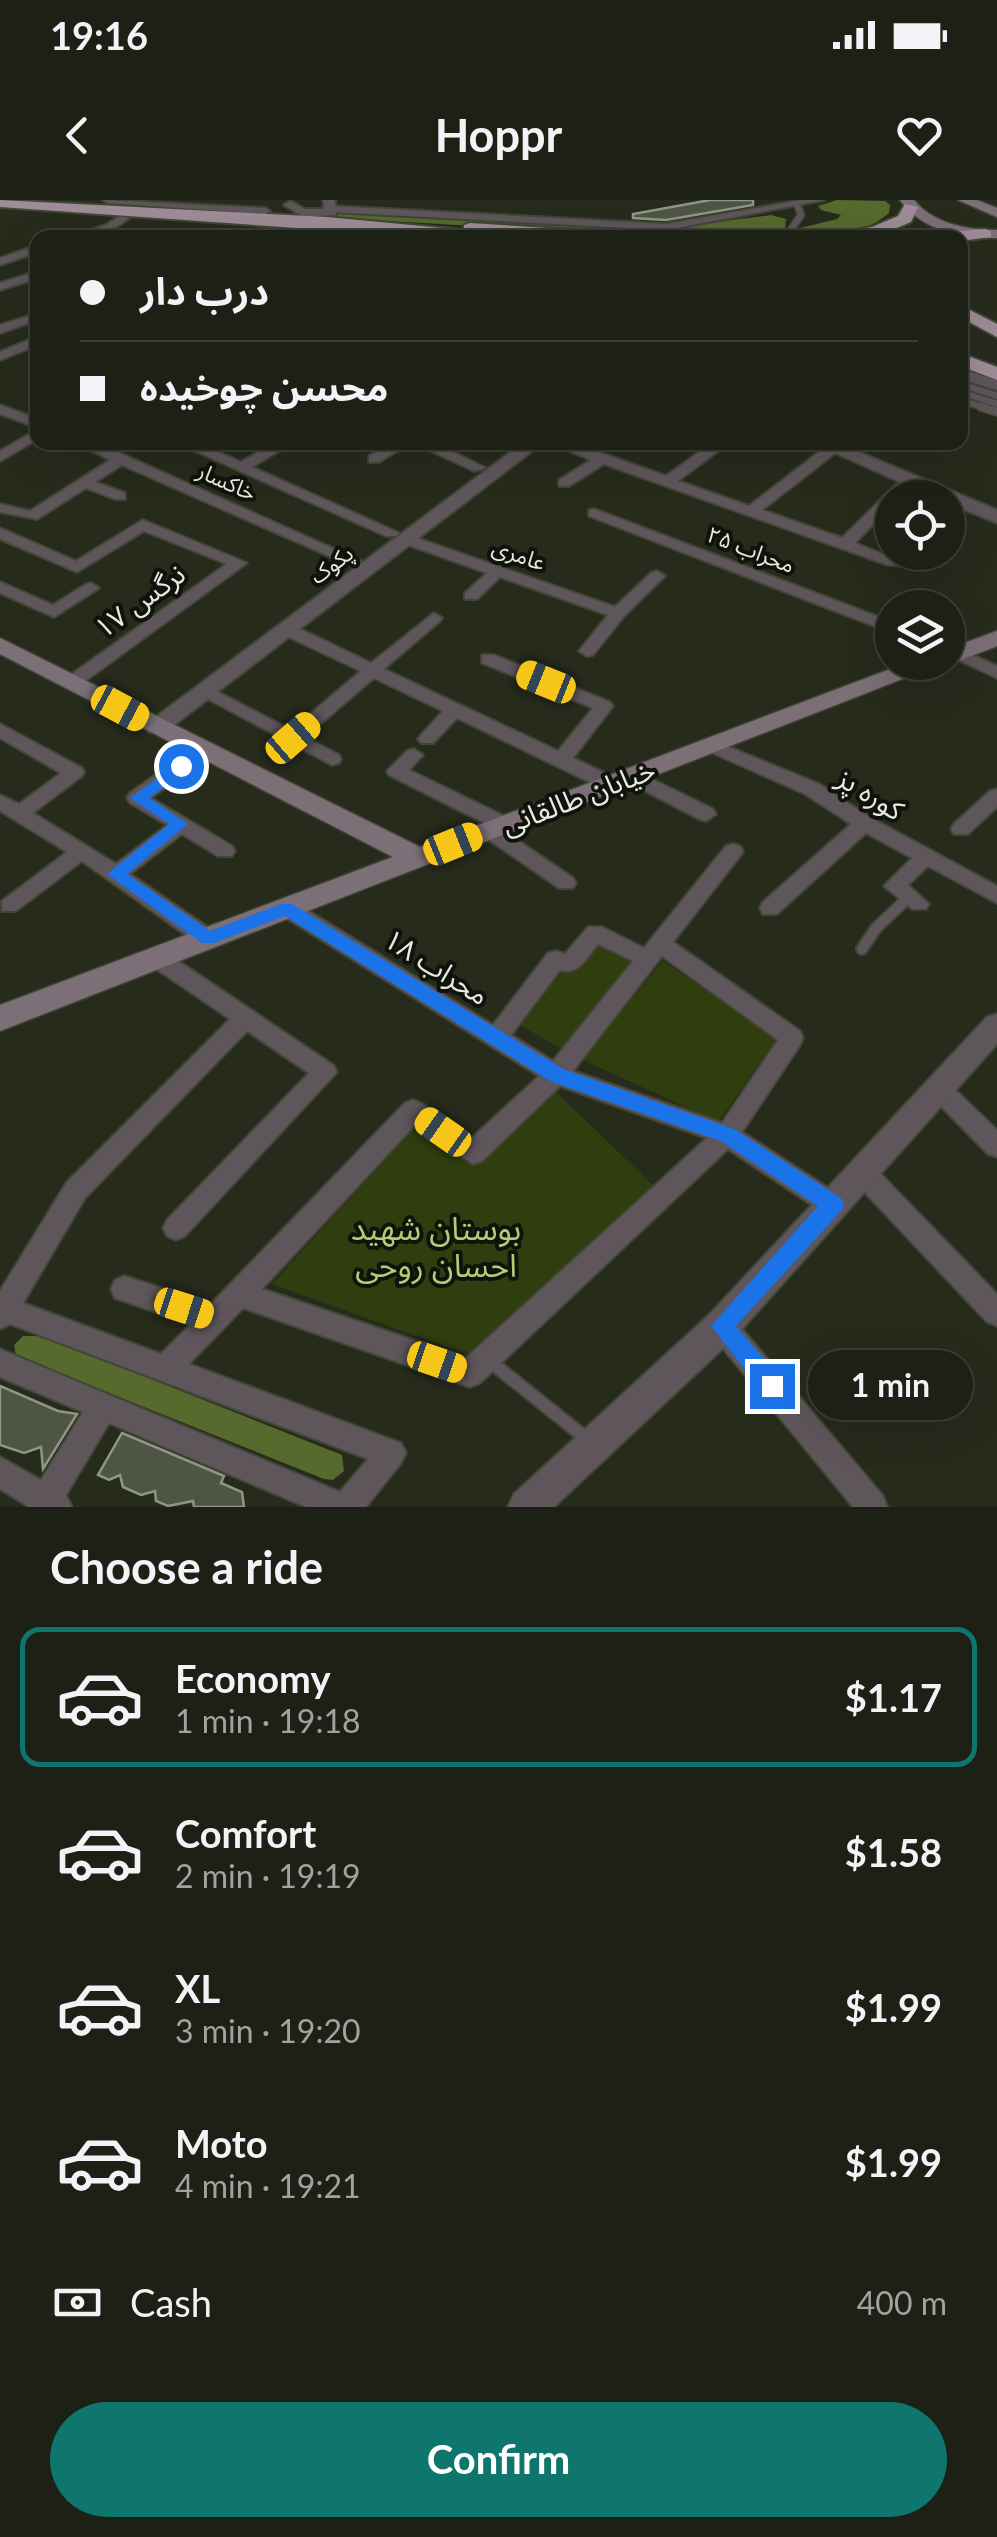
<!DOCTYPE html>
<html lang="en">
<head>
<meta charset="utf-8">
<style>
	body { margin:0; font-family:Lato,"Noto Sans Arabic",sans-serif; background:#292d22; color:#f1f3f6; height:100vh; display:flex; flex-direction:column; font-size:38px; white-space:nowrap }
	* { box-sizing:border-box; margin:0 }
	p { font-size:32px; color:#a0a3a0 }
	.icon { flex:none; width:55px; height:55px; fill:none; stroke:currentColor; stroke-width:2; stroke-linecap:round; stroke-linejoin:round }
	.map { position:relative; height:1307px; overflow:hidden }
	.drawer { display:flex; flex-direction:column; background:#1c2015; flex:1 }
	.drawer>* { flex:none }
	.top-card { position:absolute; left:30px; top:30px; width:938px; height:220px; border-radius:20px; box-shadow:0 10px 40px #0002,0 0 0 2px #3a3e34; display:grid; align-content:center; height:220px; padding:0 50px; background:#1c2015 }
	.buttons { position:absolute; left:875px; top:280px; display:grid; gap:20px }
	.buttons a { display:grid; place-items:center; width:90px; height:90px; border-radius:50%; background:#1c2015; box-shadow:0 10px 40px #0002,0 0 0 2px #3a3e34; font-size:50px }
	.end { position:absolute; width:45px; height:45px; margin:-22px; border:12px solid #1a73e8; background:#fff; box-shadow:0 0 0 5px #fff }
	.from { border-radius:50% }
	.bubble { position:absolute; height:70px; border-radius:35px; background:#1c2015; box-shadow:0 10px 40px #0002,0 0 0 2px #3a3e34; font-size:32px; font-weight:700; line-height:70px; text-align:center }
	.car { position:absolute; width:30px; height:60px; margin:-30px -15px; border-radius:12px; box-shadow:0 0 8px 2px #0007; background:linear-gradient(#f5c518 24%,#345 0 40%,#f5c518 0 76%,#345 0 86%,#f5c518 0) }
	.top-card b { display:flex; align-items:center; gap:35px; height:95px; font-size:38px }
	.top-card b+b { border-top:2px solid #3a3e34 }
	.top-card i { width:25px; height:25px; background:#f1f3f6 }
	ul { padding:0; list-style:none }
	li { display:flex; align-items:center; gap:30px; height:140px; margin:0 20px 15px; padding:0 30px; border:5px solid transparent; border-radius:20px }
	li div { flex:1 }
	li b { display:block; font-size:38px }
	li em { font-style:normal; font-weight:700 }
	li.current { border-color:#0f766e }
	li>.icon { width:90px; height:90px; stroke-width:1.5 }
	h2 { padding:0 50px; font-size:45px; line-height:120px }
	.pay { display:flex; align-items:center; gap:25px; height:110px; padding:0 50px; font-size:38px }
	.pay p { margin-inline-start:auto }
	.cta { display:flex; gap:20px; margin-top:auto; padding:20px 50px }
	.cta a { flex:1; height:115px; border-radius:60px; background:#0f766e; color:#fff; font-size:40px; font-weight:700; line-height:115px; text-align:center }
	.status { display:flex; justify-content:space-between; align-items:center; height:70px; padding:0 50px; background:#1c2015; direction:ltr }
	.status svg { height:28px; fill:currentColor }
	header { display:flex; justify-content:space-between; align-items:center; height:130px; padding:0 50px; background:#1c2015; font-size:45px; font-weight:700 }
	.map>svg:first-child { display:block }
</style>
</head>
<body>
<div class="status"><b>19:16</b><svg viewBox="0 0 49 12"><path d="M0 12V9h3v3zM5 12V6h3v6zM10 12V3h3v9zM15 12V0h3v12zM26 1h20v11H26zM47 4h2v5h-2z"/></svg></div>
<header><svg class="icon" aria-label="back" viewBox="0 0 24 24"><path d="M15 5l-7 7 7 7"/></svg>Hoppr<svg class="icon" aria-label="heart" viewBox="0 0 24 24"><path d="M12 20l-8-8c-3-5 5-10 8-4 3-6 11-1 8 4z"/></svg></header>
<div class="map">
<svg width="997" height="1307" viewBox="0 0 997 1307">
	<rect width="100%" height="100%" fill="#262b1c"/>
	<!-- green -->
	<g fill="#303e0f">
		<path d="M597 740 634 759 566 851 516 823 558 766Z"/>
		<path d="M663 761 777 839 718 922 581 859Z"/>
		<path d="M553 889 658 990 472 1156 272 1084 412 930H429L477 962Z"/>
	</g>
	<!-- forest -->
	<g fill="#576a2d">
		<path d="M837 0 885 1 890 5 889 13C867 33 823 42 796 29L837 19 841 15 821 10 818 6Z"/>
		<path d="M337 10 667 28 771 15 786 19 785 31 797 37H664L335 18Z"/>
		<path d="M23 1136H43L342 1255 344 1271 333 1280 324 1279 16 1156 14 1145Z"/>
	</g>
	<!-- building -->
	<g fill="#4f5544" stroke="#8f9683" stroke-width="2.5">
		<path d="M710 0H753V5L666 20 633 18V14Z"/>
		<path d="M0 1186 58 1211 77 1214 43 1269 41 1247 24 1253 0 1245Z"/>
		<path d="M122 1233 224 1276 221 1283 242 1292 244 1307H194L193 1301 168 1306 156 1301 155 1291 141 1295 123 1287 120 1275 109 1280 98 1275Z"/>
	</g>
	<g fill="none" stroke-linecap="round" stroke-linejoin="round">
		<!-- service-far3 casing -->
		<g stroke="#414637" stroke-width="9">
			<g id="service-far3">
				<path d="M797 4 801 15 792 28 806 38"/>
				<path d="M960 184 997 196"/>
				<path d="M960 192 997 204"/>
				<path d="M960 200 989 209"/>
			</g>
		</g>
		<!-- service-far2 casing -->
		<g stroke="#414637" stroke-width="10">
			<path id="service-far2" d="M981 207 997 212"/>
		</g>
		<!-- service-far1 casing -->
		<g stroke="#414637" stroke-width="14">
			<path id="service-far1" d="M862 749 876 728 909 697"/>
		</g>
		<!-- service casing -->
		<g stroke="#414637" stroke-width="16">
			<path id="service" d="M487 1159 587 1239"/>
		</g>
		<!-- minor casing -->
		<g stroke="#414637" stroke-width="4">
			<g id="minor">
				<path d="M103 0 265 8 270 11 265 14 108 3Z"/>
				<path d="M802 0H824L666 30 332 12 327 9 332 6 666 24Z"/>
				<path d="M120 16 129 18C111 33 90 38 67 38L106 25Z"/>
				<path d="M38 45V52L0 65V58Z"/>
				<path d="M38 71V78L0 90V83Z"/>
				<path d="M38 113V120L0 133V125Z"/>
				<path d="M38 136V145L0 160V152Z"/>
				<path d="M0 205 38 219V228L0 214Z"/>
				<path d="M38 229V239L0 261V251Z"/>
				<path d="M75 242H95L361 361 353 366 347 364 122 265 95 282 125 293V299H115L86 288 37 319 0 312V304L30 311 110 260Z"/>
				<path d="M175 242H195L241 262 276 242H294L252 267 399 333 396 336H386Z"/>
				<path d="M394 242H412L379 262H369V256Z"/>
				<path d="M412 242H432L486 268 474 271Z"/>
				<path d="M548 242H570L666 276 713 242H730L678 281 749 306 828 245H838V251L762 310 842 338 904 277H914V283L900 298H892V305L855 343 902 362 900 365H888L604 264 569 286H559V280L591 260Z"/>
				<path d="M594 309 892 422V433L589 316V310Z"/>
				<path d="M143 320 247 363 77 487H65L62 483 65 479 227 364 144 331 77 372 0 339V328L76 361Z"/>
				<path d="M405 334 615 407 651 373 657 371 665 376 624 416 593 455 587 456 579 451 608 415 500 377 477 399H465V393L487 373 400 342V336Z"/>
				<path d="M0 382 53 405 85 385 91 383 99 388 54 417 0 393Z"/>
				<path d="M434 413 442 418 440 421 384 469 558 551 593 508 482 463V455H494L610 502 613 506 610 510 573 558 618 579 620 584 618 589H604L457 518 433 543H421L418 539 421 535 443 511 374 478 305 537 339 555 341 559 339 563 332 565 195 492 204 486 210 488 291 530 361 471 280 433V425H292L371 463Z"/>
				<path d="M948 444 997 466V478L948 455Z"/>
				<path d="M0 524 82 568 84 572 82 576 33 613 116 664 167 625 130 603 127 598 130 593 196 546H210L212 550 210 554 151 598 232 646 235 651 232 656H218L182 634 130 674 216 733 219 739 216 745H200L82 661 16 711H2V701L67 652 0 611V595L19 604 61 573 0 538Z"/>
				<path d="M712 540 819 584 871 618 997 686V703L928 666 908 685 929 704 926 709H912L884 686 912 658 866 633 777 714H763L760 708 763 702 851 624 805 594 706 550 703 546 706 542Z"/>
				<path d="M414 549 423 555 409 570 510 619 513 624 504 631 573 678 576 683 573 688H559L482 635 479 630 486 624 389 575 387 571 407 551Z"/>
				<path d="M633 570 713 609 716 614 706 621 699 619 626 581 624 576Z"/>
				<path d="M997 589V607L968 634H954L951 629 954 624 990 591Z"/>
				<path d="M733 644 740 646 743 651 740 656 673 742 800 831 803 838 800 845 742 932 842 997 846 1005 842 1013 833 1017 824 1013 728 949 480 1183 470 1187 243 1108 189 1164 401 1243 406 1253 401 1263 366 1307H306L109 1223 66 1295 72 1307H29L0 1289V1257L41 1280 83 1212 0 1177V1149L340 1292 368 1259 10 1124 0 1129V1091L67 982 230 819 149 764 146 758 149 752H165L333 865 337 872 185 1036 176 1040 167 1036 163 1028 167 1020 309 873 247 831 85 998 23 1103 161 1154 191 1124 115 1098 111 1089 115 1080 124 1076 211 1104 405 903 413 900 421 903 472 938 539 876 280 714 277 708 280 702H294L493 825 548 753 556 751 565 754 588 727H602L644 748 726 646ZM598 744 633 761 553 861 511 835 560 770C579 776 587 757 598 744ZM662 756 778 840 722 923 573 871ZM560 886 707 938 466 1158 262 1089 415 925 473 964 482 961Z"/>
				<path d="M937 877 945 880 997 930V957L988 954 929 894 925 887 929 880Z"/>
				<path d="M863 962 872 965 997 1094V1126L987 1122 854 981 851 973 854 965Z"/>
				<path d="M722 1113 732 1117 883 1296 887 1307H853L712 1135 708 1126 712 1117Z"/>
			</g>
		</g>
		<!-- tertiary casing -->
		<g stroke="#414637" stroke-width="4">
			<g id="tertiary">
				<path d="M323 0H335L336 15 304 17 284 5 290 1 305 9H324Z"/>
				<path d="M960 169 997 180V190L960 179Z"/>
				<path d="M524 242H544L165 532H149L146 527 149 522Z"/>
				<path d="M811 242H835L997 310V323L948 303V298H935Z"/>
				<path d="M997 814V844L734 1138 554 1307H508L514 1294 710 1114 987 817Z"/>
			</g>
		</g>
		<!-- secondary casing -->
		<g stroke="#414637" stroke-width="3">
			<g id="secondary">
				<path d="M900 0H914C933 24 968 30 997 30V38C962 39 921 30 900 0Z"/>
				<path d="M958 0H977L997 8V17Z"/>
				<path d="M997 431V446L956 462 943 463 0 831V805L393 657 0 454V438L420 647 909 462H948V449Z"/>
			</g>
		</g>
		<!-- trunk casing -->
		<g stroke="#414637" stroke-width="4">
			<g id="trunk">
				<path d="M0 0 327 17 464 30V25L470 23 628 33 636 38 497 34 500 38H438L0 7Z"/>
				<path d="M905 4 918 7 911 22 873 38H814L872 27 898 16Z"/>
				<path d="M985 29 991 31V37L960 41V38H928L936 33Z"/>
				<path d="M960 105 997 124V137L960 117Z"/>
				<path d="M960 153 997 167V180L960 166Z"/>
			</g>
		</g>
		<!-- service-far3 -->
		<use href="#service-far3" stroke="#5e565b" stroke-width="6"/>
		<!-- service-far2 -->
		<use href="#service-far2" stroke="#5e565b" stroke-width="8"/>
		<!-- service-far1 -->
		<use href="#service-far1" stroke="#5e565b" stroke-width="10"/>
		<!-- service -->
		<use href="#service" stroke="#5e565b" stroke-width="12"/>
		<!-- minor -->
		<use href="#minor" fill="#5e565b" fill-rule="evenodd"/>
		<!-- tertiary -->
		<use href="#tertiary" fill="#5e565b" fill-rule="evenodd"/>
		<!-- secondary -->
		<use href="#secondary" fill="#7c6f77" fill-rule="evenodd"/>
		<!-- trunk -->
		<use href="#trunk" fill="#9e8c96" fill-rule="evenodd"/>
	</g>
	<!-- route -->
	<path fill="#1a73e8" d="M181 561 189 566 187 570 149 598 188 624 127 674 210 731 281 704H292L563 869 734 929 841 998 844 1005 841 1011 736 1126 780 1178 783 1186 780 1194 772 1198 764 1194 711 1126 818 1006 721 941 550 881 285 716 214 743H202L107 674 169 624 130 598Z"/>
	<g text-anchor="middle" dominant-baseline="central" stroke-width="8" stroke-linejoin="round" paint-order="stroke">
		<!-- far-street labels -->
		<g font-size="22" fill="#e6eae0" stroke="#10130c">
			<text transform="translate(227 281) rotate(24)">خاکسار</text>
			<text transform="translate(751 349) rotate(21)">محراب ۲۵</text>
			<text transform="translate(519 354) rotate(19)">عامری</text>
			<text transform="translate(331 364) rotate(-37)">پکوک</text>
		</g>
		<!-- street labels -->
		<g font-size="28" fill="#e6eae0" stroke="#10130c">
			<text transform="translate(139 400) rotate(-36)">نرگس ۱۷</text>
			<text transform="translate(871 593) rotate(32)">کوره پز</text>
			<text transform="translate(578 596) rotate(-21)">خیابان طالقانی</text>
			<text transform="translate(437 766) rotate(32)">محراب ۱۸</text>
		</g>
		<!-- near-park labels -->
		<g font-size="32" fill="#b1cd75" stroke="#10130c">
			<text x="436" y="1027">بوستان شهید<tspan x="436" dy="37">احسان روحی</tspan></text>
		</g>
	</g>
</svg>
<div class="buttons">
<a><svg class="icon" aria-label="locate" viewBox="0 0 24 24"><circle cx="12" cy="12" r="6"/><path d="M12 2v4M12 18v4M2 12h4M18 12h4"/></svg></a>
<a><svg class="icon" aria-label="layers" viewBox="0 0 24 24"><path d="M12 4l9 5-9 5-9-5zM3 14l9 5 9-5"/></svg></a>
</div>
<i class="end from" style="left:181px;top:566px"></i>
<i class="end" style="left:772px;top:1186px"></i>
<div class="bubble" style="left:808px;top:1150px;width:165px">1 min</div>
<i class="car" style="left:546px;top:482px;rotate:292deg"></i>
<i class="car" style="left:120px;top:508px;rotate:118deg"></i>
<i class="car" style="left:293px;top:538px;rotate:49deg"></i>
<i class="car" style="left:453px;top:644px;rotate:68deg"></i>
<i class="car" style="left:443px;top:932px;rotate:305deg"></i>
<i class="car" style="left:184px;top:1108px;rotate:108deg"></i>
<i class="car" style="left:437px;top:1162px;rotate:109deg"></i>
<div class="top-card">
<b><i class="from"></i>درب دار</b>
<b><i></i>محسن چوخیده</b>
</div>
</div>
<section class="drawer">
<h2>Choose a ride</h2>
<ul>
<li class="current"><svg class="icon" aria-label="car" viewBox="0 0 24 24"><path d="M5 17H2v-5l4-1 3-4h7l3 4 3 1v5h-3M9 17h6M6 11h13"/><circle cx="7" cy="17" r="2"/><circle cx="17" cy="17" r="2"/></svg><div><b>Economy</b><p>1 min · 19:18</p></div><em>$1.17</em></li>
<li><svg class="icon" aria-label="car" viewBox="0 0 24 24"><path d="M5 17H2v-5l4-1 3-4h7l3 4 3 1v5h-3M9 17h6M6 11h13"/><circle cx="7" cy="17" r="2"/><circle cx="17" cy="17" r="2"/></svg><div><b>Comfort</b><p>2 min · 19:19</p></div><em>$1.58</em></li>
<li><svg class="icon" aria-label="car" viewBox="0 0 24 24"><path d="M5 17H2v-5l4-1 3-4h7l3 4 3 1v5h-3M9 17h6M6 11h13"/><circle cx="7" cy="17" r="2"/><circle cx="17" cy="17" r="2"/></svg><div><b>XL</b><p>3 min · 19:20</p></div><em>$1.99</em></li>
<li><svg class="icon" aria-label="car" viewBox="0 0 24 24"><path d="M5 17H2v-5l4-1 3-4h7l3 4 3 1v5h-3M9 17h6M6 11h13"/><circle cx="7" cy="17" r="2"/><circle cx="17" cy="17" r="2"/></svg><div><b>Moto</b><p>4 min · 19:21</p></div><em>$1.99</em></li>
</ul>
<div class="pay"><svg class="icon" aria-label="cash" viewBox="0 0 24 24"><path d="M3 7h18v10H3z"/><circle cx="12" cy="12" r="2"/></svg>Cash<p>400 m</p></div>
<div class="cta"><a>Confirm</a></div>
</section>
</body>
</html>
